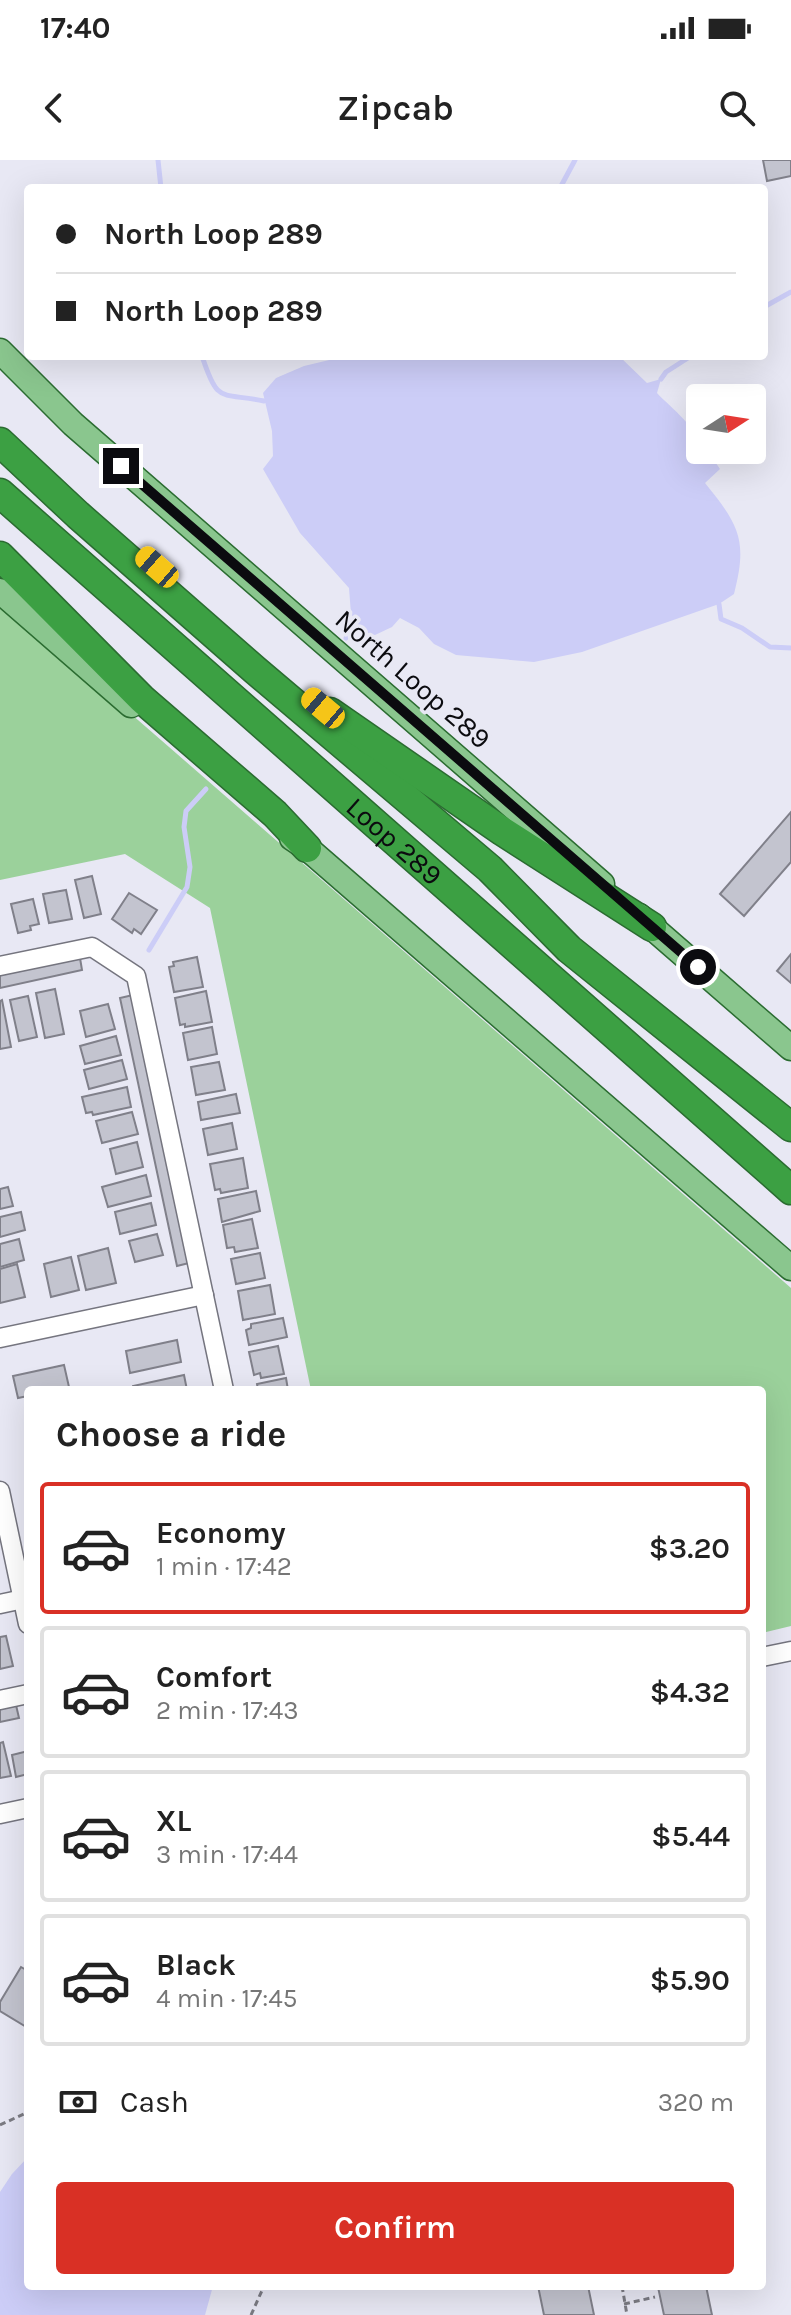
<!DOCTYPE html>
<html lang="en">
<head>
<meta charset="utf-8">
<style>
	body { margin:0; font-family:Karla,sans-serif; background:#f6f6f6; color:#222; height:100vh; display:flex; flex-direction:column; font-size:30px; white-space:nowrap }
	* { box-sizing:border-box; margin:0 }
	p { font-size:26px; color:#767676 }
	.icon { flex:none; width:44px; height:44px; fill:none; stroke:currentColor; stroke-width:2; stroke-linecap:round; stroke-linejoin:round }
	.map { position:relative; flex:1; overflow:hidden }
	.details { position:absolute; left:24px; top:1226px; width:742px; height:904px; display:flex; flex-direction:column; background:#fff; border-radius:8px; box-shadow:0 8px 32px #0002 }
	.details>* { flex:none }
	.top-card { position:absolute; left:24px; top:24px; width:744px; height:176px; border-radius:8px; box-shadow:0 8px 32px #0002; display:grid; align-content:center; height:176px; padding:0 32px; background:#fff }
	.needle { width:52px; rotate:78deg }
	.fabs { position:absolute; left:686px; top:224px; display:grid; gap:16px }
	.fabs a { display:grid; place-items:center; width:80px; height:80px; border-radius:8px; background:#fff; box-shadow:0 8px 32px #0002; font-size:40px }
	.end { position:absolute; width:36px; height:36px; margin:-18px; border:10px solid #0b0b0f; background:#fff; box-shadow:0 0 0 4px #fff }
	.from { border-radius:50% }
	.car { position:absolute; width:24px; height:48px; margin:-24px -12px; border-radius:10px; box-shadow:0 0 6px 2px #0007; background:linear-gradient(#f5c518 24%,#345 0 40%,#f5c518 0 76%,#345 0 86%,#f5c518 0) }
	.top-card b { display:flex; align-items:center; gap:28px; height:76px; font-size:30px }
	.top-card b+b { border-top:2px solid #e0e0e0 }
	.top-card i { width:20px; height:20px; background:#222 }
	ul { padding:0; list-style:none }
	li { display:flex; align-items:center; gap:24px; height:132px; margin:0 16px 12px; padding:0 16px; border:4px solid #e0e0e0; border-radius:8px }
	li div { flex:1 }
	li b { display:block; font-size:30px }
	li em { font-style:normal; font-weight:600 }
	li.selected { border-color:#d93025 }
	li>.icon { width:72px; height:72px; stroke-width:1.5 }
	h2 { padding:0 32px; font-size:36px; line-height:96px }
	.pay { display:flex; align-items:center; gap:20px; height:88px; padding:0 32px; font-size:30px }
	.pay p { margin-inline-start:auto }
	.cta { display:flex; gap:16px; margin-top:auto; padding:16px 32px }
	.cta a { flex:1; height:92px; border-radius:8px; background:#d93025; color:#fff; font-size:32px; font-weight:600; line-height:92px; text-align:center }
	.status { display:flex; justify-content:space-between; align-items:center; height:56px; padding:0 40px; background:#fff; direction:ltr }
	.status svg { height:22px; fill:currentColor }
	header { display:flex; justify-content:space-between; align-items:center; height:104px; padding:0 32px; background:#fff; font-size:36px; font-weight:600 }
	.map>svg:first-child { display:block }
</style>
</head>
<body>
<div class="status"><b>17:40</b><svg viewBox="0 0 49 12"><path d="M0 12V9h3v3zM5 12V6h3v6zM10 12V3h3v9zM15 12V0h3v12zM26 1h20v11H26zM47 4h2v5h-2z"/></svg></div>
<header><svg class="icon" aria-label="back" viewBox="0 0 24 24"><path d="M15 5l-7 7 7 7"/></svg>Zipcab<svg class="icon" aria-label="search" viewBox="0 0 24 24"><circle cx="10" cy="10" r="6"/><path d="M15 15l6 6"/></svg></header>
<div class="map">
<svg width="791" height="2155" viewBox="0 0 791 2155">
	<rect width="100%" height="100%" fill="#e8e8f4"/>
	<!-- green -->
	<path fill="#9bd19b" d="M0 440 791 1128V1466L762 1473V1230H311L210 748 125 694 0 720Z"/>
	<!-- water -->
	<g fill="#cccdf7">
		<path d="M346 196H619L647 223 661 219 657 233C671 248 700 269 700 290H707L720 309 705 323C739 365 748 380 734 434L719 444 582 492 534 502 456 495 434 484 419 468 400 458 392 467 375 475 367 473 358 463 351 454 349 428 300 373 263 309 273 296 272 271 263 233 276 218 304 206Z"/>
		<path d="M28 1997V2126H213L205 2155H0V2032L12 2014Z"/>
	</g>
	<g fill="none" stroke-linecap="round" stroke-linejoin="round">
		<!-- stream -->
		<g stroke="#cccdf7" stroke-width="5">
			<path d="M158 0 161 28"/>
			<path d="M560 28 575 0"/>
			<path d="M764 147 791 132"/>
			<path d="M202 196C218 245 220 232 264 241"/>
			<path d="M661 219 666 212 691 196"/>
			<path d="M719 444 721 459 742 468 770 487 791 488"/>
			<path d="M346 478 358 463"/>
			<path d="M149 790 187 727 190 707 184 667 186 651 206 629"/>
		</g>
	</g>
	<!-- building -->
	<g fill="#c3c4cf" stroke="#80808a" stroke-width="2">
		<path d="M763 0H791V16L767 21Z"/>
		<path d="M791 652V702L744 756 720 734Z"/>
		<path d="M92 716 101 754 84 758 75 720Z"/>
		<path d="M66 730 72 759 49 763 43 734Z"/>
		<path d="M129 733 157 750 141 774 134 769 132 773 112 759Z"/>
		<path d="M33 739 39 764 30 766 31 770 18 773 11 744Z"/>
		<path d="M791 794V823L777 811Z"/>
		<path d="M197 797 203 827 174 832 169 807 174 806 173 802Z"/>
		<path d="M80 798 82 810 0 828V814Z"/>
		<path d="M55 829 64 874 45 878 36 833Z"/>
		<path d="M206 831 212 862 185 867V864L180 865 175 838Z"/>
		<path d="M133 835 189 1103 177 1106 120 838Z"/>
		<path d="M28 836 37 877 19 881 10 840Z"/>
		<path d="M2 840 11 887 0 889V841Z"/>
		<path d="M108 844 115 869 86 877 80 851Z"/>
		<path d="M212 867 217 894 188 900 183 873Z"/>
		<path d="M116 876 121 895 85 904 80 886Z"/>
		<path d="M122 900 127 919 89 929 84 910Z"/>
		<path d="M219 902 225 930 196 935 191 907Z"/>
		<path d="M127 927 131 947 93 955 92 952 86 953 82 937Z"/>
		<path d="M236 934 240 953 201 960 198 942Z"/>
		<path d="M132 952 138 974 102 983 96 961Z"/>
		<path d="M232 963 237 989 208 995 203 969Z"/>
		<path d="M137 982 143 1007 116 1014 110 989Z"/>
		<path d="M243 998 248 1028 221 1033 220 1029 215 1030 210 1004Z"/>
		<path d="M146 1015 151 1036 108 1047 102 1027Z"/>
		<path d="M8 1027 13 1046 0 1049V1029Z"/>
		<path d="M256 1031 260 1051 222 1062 218 1039Z"/>
		<path d="M151 1043 156 1065 120 1074 115 1052Z"/>
		<path d="M21 1052 25 1070 0 1077V1057Z"/>
		<path d="M252 1059 258 1088 235 1092 234 1087 227 1088 223 1065Z"/>
		<path d="M157 1074 163 1095 135 1102 129 1081Z"/>
		<path d="M19 1079 24 1100 0 1107V1084Z"/>
		<path d="M108 1088 116 1123 86 1130 78 1096Z"/>
		<path d="M260 1093 265 1118 236 1124 231 1099Z"/>
		<path d="M71 1097 79 1130 51 1137 44 1104Z"/>
		<path d="M17 1104 25 1137 0 1143V1109Z"/>
		<path d="M270 1125 275 1154 243 1160 238 1131Z"/>
		<path d="M283 1158 287 1177 249 1185 246 1170 251 1168V1164Z"/>
		<path d="M177 1180 181 1202 130 1213 126 1191Z"/>
		<path d="M278 1186 284 1214 261 1218 260 1213 254 1215 249 1192Z"/>
		<path d="M64 1205 69 1227 55 1230H28V1236L18 1238 13 1216Z"/>
		<path d="M184 1215 187 1230H133V1226Z"/>
		<path d="M286 1218 288 1230H258L257 1224Z"/>
		<path d="M6 1476 13 1506 0 1509V1477Z"/>
		<path d="M16 1545 19 1558 0 1562V1549Z"/>
		<path d="M3 1582 11 1616 0 1618V1583Z"/>
		<path d="M28 1591V1614L16 1617 12 1595Z"/>
		<path d="M21 1807 28 1811V1868L0 1851V1842Z"/>
		<path d="M538 2126H588L594 2155H544Z"/>
		<path d="M655 2126H706L712 2155H664L658 2127Z"/>
	</g>
	<g fill="none" stroke-linecap="round" stroke-linejoin="round">
		<!-- minor casing -->
		<g stroke="#75757f" stroke-width="21">
			<g id="minor">
				<path d="M0 806 92 787 136 816 224 1230"/>
				<path d="M0 1178 204 1135"/>
				<path d="M0 1331 28 1464"/>
				<path d="M0 1444 28 1438"/>
				<path d="M762 1497 791 1491"/>
				<path d="M0 1540 28 1534"/>
				<path d="M0 1654 28 1648"/>
			</g>
		</g>
		<!-- major casing -->
		<g stroke="#2b6c31" stroke-width="27">
			<g id="major">
				<path d="M0 191 73 264 602 724"/>
				<path d="M0 431 131 545"/>
				<path d="M292 678 307 688 791 1108"/>
				<path d="M639 756 791 888"/>
			</g>
		</g>
		<!-- highway casing -->
		<g stroke="#2b6c31" stroke-width="31">
			<g id="highway">
				<path d="M0 282 78 355 255 510 490 709 569 789 791 967"/>
				<path id="s1" d="M0 333 791 1030"/>
				<path d="M0 396 142 539 275 654 307 688"/>
				<path d="M330 552 502 671 652 767"/>
			</g>
		</g>
		<!-- path -->
		<g stroke="#7b7b83" stroke-width="3" stroke-dasharray="6 4" stroke-linecap="butt">
			<path d="M0 1965 28 1952"/>
			<path d="M622 2126 627 2155"/>
			<path d="M624 2144 655 2137"/>
			<path d="M251 2155 264 2126"/>
		</g>
		<!-- minor -->
		<use href="#minor" stroke="#fff" stroke-width="18"/>
		<!-- major -->
		<use href="#major" stroke="#8ac68e" stroke-width="24"/>
		<!-- highway -->
		<use href="#highway" stroke="#3ca043" stroke-width="28"/>
	</g>
	<g fill="none" stroke-linecap="round" stroke-linejoin="round">
		<!-- route -->
		<path stroke="#0b0b0f" stroke-width="10" d="M121 306 698 807"/>
	</g>
	<g text-anchor="middle" dominant-baseline="central" stroke-width="7" stroke-linejoin="round" paint-order="stroke">
		<!-- street labels -->
		<g font-size="28" fill="#0b0b0f" stroke="#e8e8f4">
			<text transform="translate(413 519) rotate(41)">North Loop 289</text>
			<text stroke="none"><textPath href="#s1" startOffset="526">Loop 289</textPath></text>
		</g>
	</g>
</svg>
<div class="fabs">
<a><svg class="needle" viewBox="-14 -14 28 28"><path d="M0-13l5 13h-10z" fill="#e53935"/><path d="M0 13l5-13h-10z" fill="#767676"/></svg></a>
</div>
<i class="end from" style="left:698px;top:807px"></i>
<i class="end" style="left:121px;top:306px"></i>
<i class="car" style="left:157px;top:407px;rotate:311deg"></i>
<i class="car" style="left:323px;top:548px;rotate:310deg"></i>
<div class="top-card">
<b><i class="from"></i>North Loop 289</b>
<b><i></i>North Loop 289</b>
</div>
<section class="details">
<h2>Choose a ride</h2>
<ul>
<li class="selected"><svg class="icon" aria-label="car" viewBox="0 0 24 24"><path d="M5 17H2v-5l4-1 3-4h7l3 4 3 1v5h-3M9 17h6M6 11h13"/><circle cx="7" cy="17" r="2"/><circle cx="17" cy="17" r="2"/></svg><div><b>Economy</b><p>1 min · 17:42</p></div><em>$3.20</em></li>
<li><svg class="icon" aria-label="car" viewBox="0 0 24 24"><path d="M5 17H2v-5l4-1 3-4h7l3 4 3 1v5h-3M9 17h6M6 11h13"/><circle cx="7" cy="17" r="2"/><circle cx="17" cy="17" r="2"/></svg><div><b>Comfort</b><p>2 min · 17:43</p></div><em>$4.32</em></li>
<li><svg class="icon" aria-label="car" viewBox="0 0 24 24"><path d="M5 17H2v-5l4-1 3-4h7l3 4 3 1v5h-3M9 17h6M6 11h13"/><circle cx="7" cy="17" r="2"/><circle cx="17" cy="17" r="2"/></svg><div><b>XL</b><p>3 min · 17:44</p></div><em>$5.44</em></li>
<li><svg class="icon" aria-label="car" viewBox="0 0 24 24"><path d="M5 17H2v-5l4-1 3-4h7l3 4 3 1v5h-3M9 17h6M6 11h13"/><circle cx="7" cy="17" r="2"/><circle cx="17" cy="17" r="2"/></svg><div><b>Black</b><p>4 min · 17:45</p></div><em>$5.90</em></li>
</ul>
<div class="pay"><svg class="icon" aria-label="cash" viewBox="0 0 24 24"><path d="M3 7h18v10H3z"/><circle cx="12" cy="12" r="2"/></svg>Cash<p>320 m</p></div>
<div class="cta"><a>Confirm</a></div>
</section>
</div>
</body>
</html>
